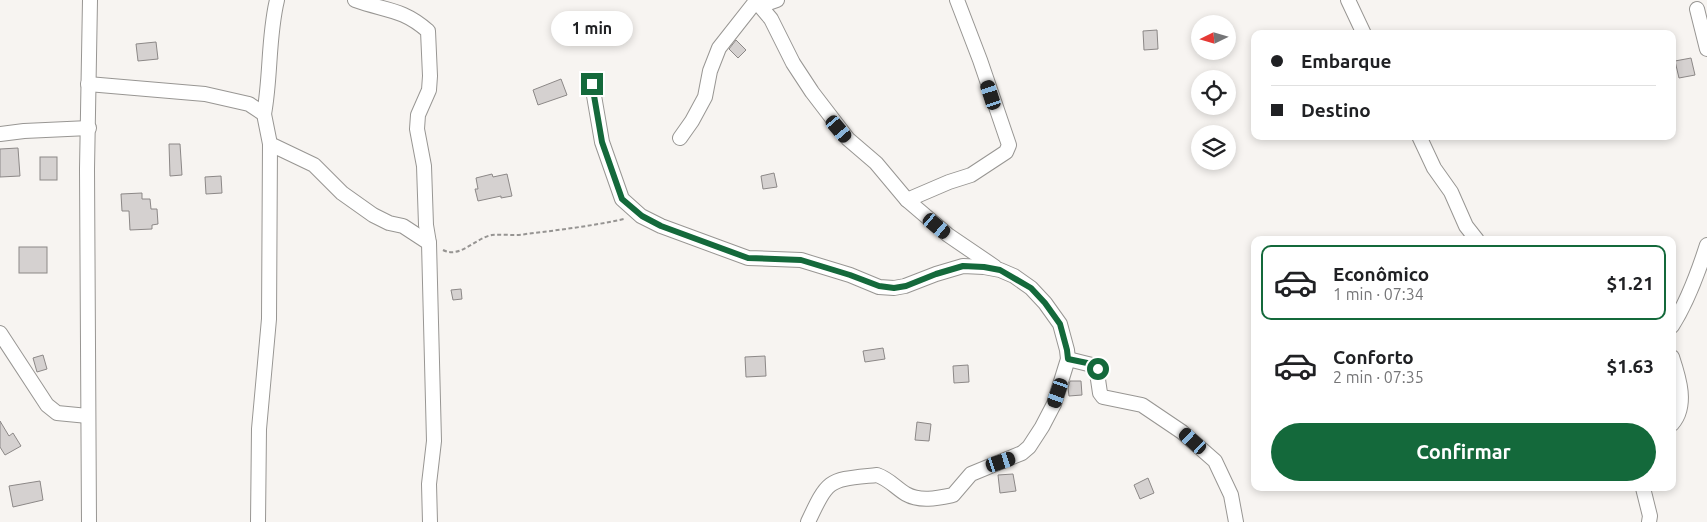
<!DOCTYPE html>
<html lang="pt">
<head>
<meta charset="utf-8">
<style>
	body { margin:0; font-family:Ubuntu,sans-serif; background:#f2f2f2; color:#202124; height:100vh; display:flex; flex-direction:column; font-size:19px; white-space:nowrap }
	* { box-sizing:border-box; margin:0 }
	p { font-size:16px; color:#757577 }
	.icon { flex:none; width:28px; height:28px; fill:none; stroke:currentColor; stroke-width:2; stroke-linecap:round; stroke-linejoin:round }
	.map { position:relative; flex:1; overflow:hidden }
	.sheet { position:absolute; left:1251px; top:236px; width:425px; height:255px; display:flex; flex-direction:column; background:#fff; border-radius:10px; box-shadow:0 2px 8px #0003 }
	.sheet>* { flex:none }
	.guide { position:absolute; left:1251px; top:30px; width:425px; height:110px; border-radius:10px; box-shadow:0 2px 8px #0003; display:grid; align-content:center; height:110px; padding:0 20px; background:#fff }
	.needle { width:32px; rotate:265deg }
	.fabs { position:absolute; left:1191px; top:15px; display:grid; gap:10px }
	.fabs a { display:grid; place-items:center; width:45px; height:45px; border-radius:50%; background:#fff; box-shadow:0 2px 8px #0003; font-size:25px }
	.end { position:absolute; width:22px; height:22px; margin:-11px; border:6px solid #14693b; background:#fff; box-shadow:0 0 0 2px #fff }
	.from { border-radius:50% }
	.bubble { position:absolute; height:35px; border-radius:18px; background:#fff; box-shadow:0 2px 8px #0003; font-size:16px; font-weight:700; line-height:35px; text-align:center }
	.car { position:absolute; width:15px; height:30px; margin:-15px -8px; border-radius:6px; box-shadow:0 0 4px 1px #0007; background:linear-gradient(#222 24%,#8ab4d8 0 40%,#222 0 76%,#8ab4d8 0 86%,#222 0) }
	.guide b { display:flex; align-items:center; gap:18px; height:48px; font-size:19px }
	.guide b+b { border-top:1px solid #e0e0e0 }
	.guide i { width:12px; height:12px; background:#202124 }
	ul { padding:9px 0 0; list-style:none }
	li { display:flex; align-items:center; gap:15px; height:75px; margin:0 10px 8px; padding:0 10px; border:2px solid transparent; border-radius:10px }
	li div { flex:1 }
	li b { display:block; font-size:19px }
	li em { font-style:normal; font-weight:700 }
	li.current { border-color:#14693b }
	li>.icon { width:45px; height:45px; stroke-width:1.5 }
	.action { display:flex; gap:10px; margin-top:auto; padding:10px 20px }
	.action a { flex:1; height:58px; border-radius:30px; background:#14693b; color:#fff; font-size:20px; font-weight:700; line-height:58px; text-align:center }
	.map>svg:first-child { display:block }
</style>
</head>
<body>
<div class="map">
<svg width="1707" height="522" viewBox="0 0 1707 522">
	<rect width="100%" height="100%" fill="#f7f4f1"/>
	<!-- building -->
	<g fill="#d5d1d0" stroke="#8c8887">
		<path d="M1157 30 1158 49 1144 50 1143 31Z"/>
		<path d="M736 40 746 50 738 58 729 49Z"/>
		<path d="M156 42 158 59 138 61 136 44Z"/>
		<path d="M1691 58 1695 75 1679 78 1675 61Z"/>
		<path d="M561 79 567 95 538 105 533 90Z"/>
		<path d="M169 144H180L182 175 170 176Z"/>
		<path d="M18 148 20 176 0 177V149Z"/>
		<rect x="40" y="157" width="17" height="23"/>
		<path d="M774 173 777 187 763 189 761 176Z"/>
		<path d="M492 174 493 177 507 174 512 196 501 198V196L478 201 475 189H478L476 178Z"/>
		<path d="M221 176 222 193 206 194 205 177Z"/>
		<path d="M142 193V199H150L151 209H157L158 224 152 225V229L130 230 129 211H122L121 194Z"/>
		<rect x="19" y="247" width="28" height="26"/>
		<path d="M461 289 462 299 453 300 451 290Z"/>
		<path d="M883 348 885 359 865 362 863 351Z"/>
		<path d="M43 355 47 369 37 372 33 358Z"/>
		<path d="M765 356 766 376 746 377 745 357Z"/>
		<path d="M968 365 969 382 954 383 953 366Z"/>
		<path d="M1070 381H1081L1082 395 1069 396 1068 388Z"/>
		<path d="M0 421 9 436 13 433 21 446 5 455 0 447Z"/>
		<path d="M917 422 931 424 929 441 915 440Z"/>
		<path d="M1013 474 1016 491 1000 493 998 475Z"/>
		<path d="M1148 478 1154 493 1140 499 1134 485Z"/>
		<path d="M40 481 43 500 13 507 9 486Z"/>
	</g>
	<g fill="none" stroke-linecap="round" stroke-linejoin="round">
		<!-- minor casing -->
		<g stroke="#989693" stroke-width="16">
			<g id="minor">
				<path d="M355 0C385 11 402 8 428 31L430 76 429 90 418 115 417 129 424 166 426 225 429 243"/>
				<path d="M755 0 771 19 793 63 812 92 848 139 876 163 907 200 948 235 995 267"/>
				<path d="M1348 0 1364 34"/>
				<path d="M760 6 777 0"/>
				<path d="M1697 9 1707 49"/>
				<path d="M88 84 205 94 249 104 264 114 270 144 314 165 342 193 373 215 389 223 403 226 429 243 434 441 429 484 430 522"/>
				<path d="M592 84 602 142 622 199 641 216 661 226 748 258 801 260 850 275 879 287 894 288 905 286 936 274 963 266 984 267 1000 270 1014 276 1031 288 1045 303 1060 324 1067 350 1068 359 1054 404 1042 427 1029 447 1022 453 971 474 953 495C938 498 920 502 906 494 896 488 889 479 877 475 829 480 829 477 808 522"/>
				<path d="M264 114C271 76 268 37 277 0"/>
				<path d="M0 134 24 131 89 128"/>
				<path d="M1419 136 1434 168 1451 192 1466 226 1477 240"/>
				<path d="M680 138 692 121 705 97 710 71 719 48 756 1"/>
				<path d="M907 200 949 182 971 175 1006 152 1009 145 980 60 957 0"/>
				<path d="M1672 326C1688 301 1698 273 1707 245"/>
				<path d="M0 333 47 405 57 413 88 416"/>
				<path d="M1672 357C1679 378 1688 406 1672 424"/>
				<path d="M1068 359 1096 366 1100 393 1103 397 1142 405 1182 432 1215 461 1231 495 1236 522"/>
				<path d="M1643 488 1650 516 1649 522"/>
				<path d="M89 522 87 169 90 0"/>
				<path d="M258 522 259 429 269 319 270 144"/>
			</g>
		</g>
		<!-- path -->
		<path stroke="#969492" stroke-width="2" stroke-dasharray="4 2.5" stroke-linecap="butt" d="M443 250C460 259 475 238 492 235 503 234 515 236 526 234 559 230 592 226 624 219"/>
		<!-- minor -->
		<use href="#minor" stroke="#fff" stroke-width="14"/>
	</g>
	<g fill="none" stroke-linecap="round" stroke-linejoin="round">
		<!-- route -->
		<path stroke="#14693b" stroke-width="6" d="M592 84 602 142 622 199 642 216 661 226 748 258 801 260 850 275 879 286 894 288 906 286 936 274 963 266 984 267 1000 270 1031 288 1045 303 1060 324 1067 350 1068 359 1092 364 1098 369"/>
	</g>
</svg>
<div class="fabs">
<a><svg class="needle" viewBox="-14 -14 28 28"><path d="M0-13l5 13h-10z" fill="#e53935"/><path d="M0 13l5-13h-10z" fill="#757577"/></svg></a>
<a><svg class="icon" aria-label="locate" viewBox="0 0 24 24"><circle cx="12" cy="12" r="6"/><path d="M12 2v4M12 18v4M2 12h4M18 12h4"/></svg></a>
<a><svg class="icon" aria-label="layers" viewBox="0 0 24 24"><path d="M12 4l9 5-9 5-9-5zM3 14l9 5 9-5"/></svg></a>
</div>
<i class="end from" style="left:1098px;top:369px"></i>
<i class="end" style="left:592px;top:84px"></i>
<div class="bubble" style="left:551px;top:11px;width:82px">1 min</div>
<i class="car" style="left:991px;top:95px;rotate:342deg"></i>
<i class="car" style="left:839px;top:129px;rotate:140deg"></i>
<i class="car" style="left:937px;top:226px;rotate:130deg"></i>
<i class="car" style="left:1058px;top:393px;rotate:199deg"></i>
<i class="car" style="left:1193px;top:441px;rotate:312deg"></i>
<i class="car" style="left:1001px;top:462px;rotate:72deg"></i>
<div class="guide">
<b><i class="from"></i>Embarque</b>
<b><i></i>Destino</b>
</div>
<section class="sheet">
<ul>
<li class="current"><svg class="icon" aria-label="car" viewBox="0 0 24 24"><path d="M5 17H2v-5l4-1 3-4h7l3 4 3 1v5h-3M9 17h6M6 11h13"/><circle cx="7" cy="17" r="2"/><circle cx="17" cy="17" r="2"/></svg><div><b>Econômico</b><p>1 min · 07:34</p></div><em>$1.21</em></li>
<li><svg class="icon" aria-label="car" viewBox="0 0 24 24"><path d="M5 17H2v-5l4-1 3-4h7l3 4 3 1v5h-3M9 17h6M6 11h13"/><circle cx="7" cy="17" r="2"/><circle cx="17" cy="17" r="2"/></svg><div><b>Conforto</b><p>2 min · 07:35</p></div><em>$1.63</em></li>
</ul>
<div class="action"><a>Confirmar</a></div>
</section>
</div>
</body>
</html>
